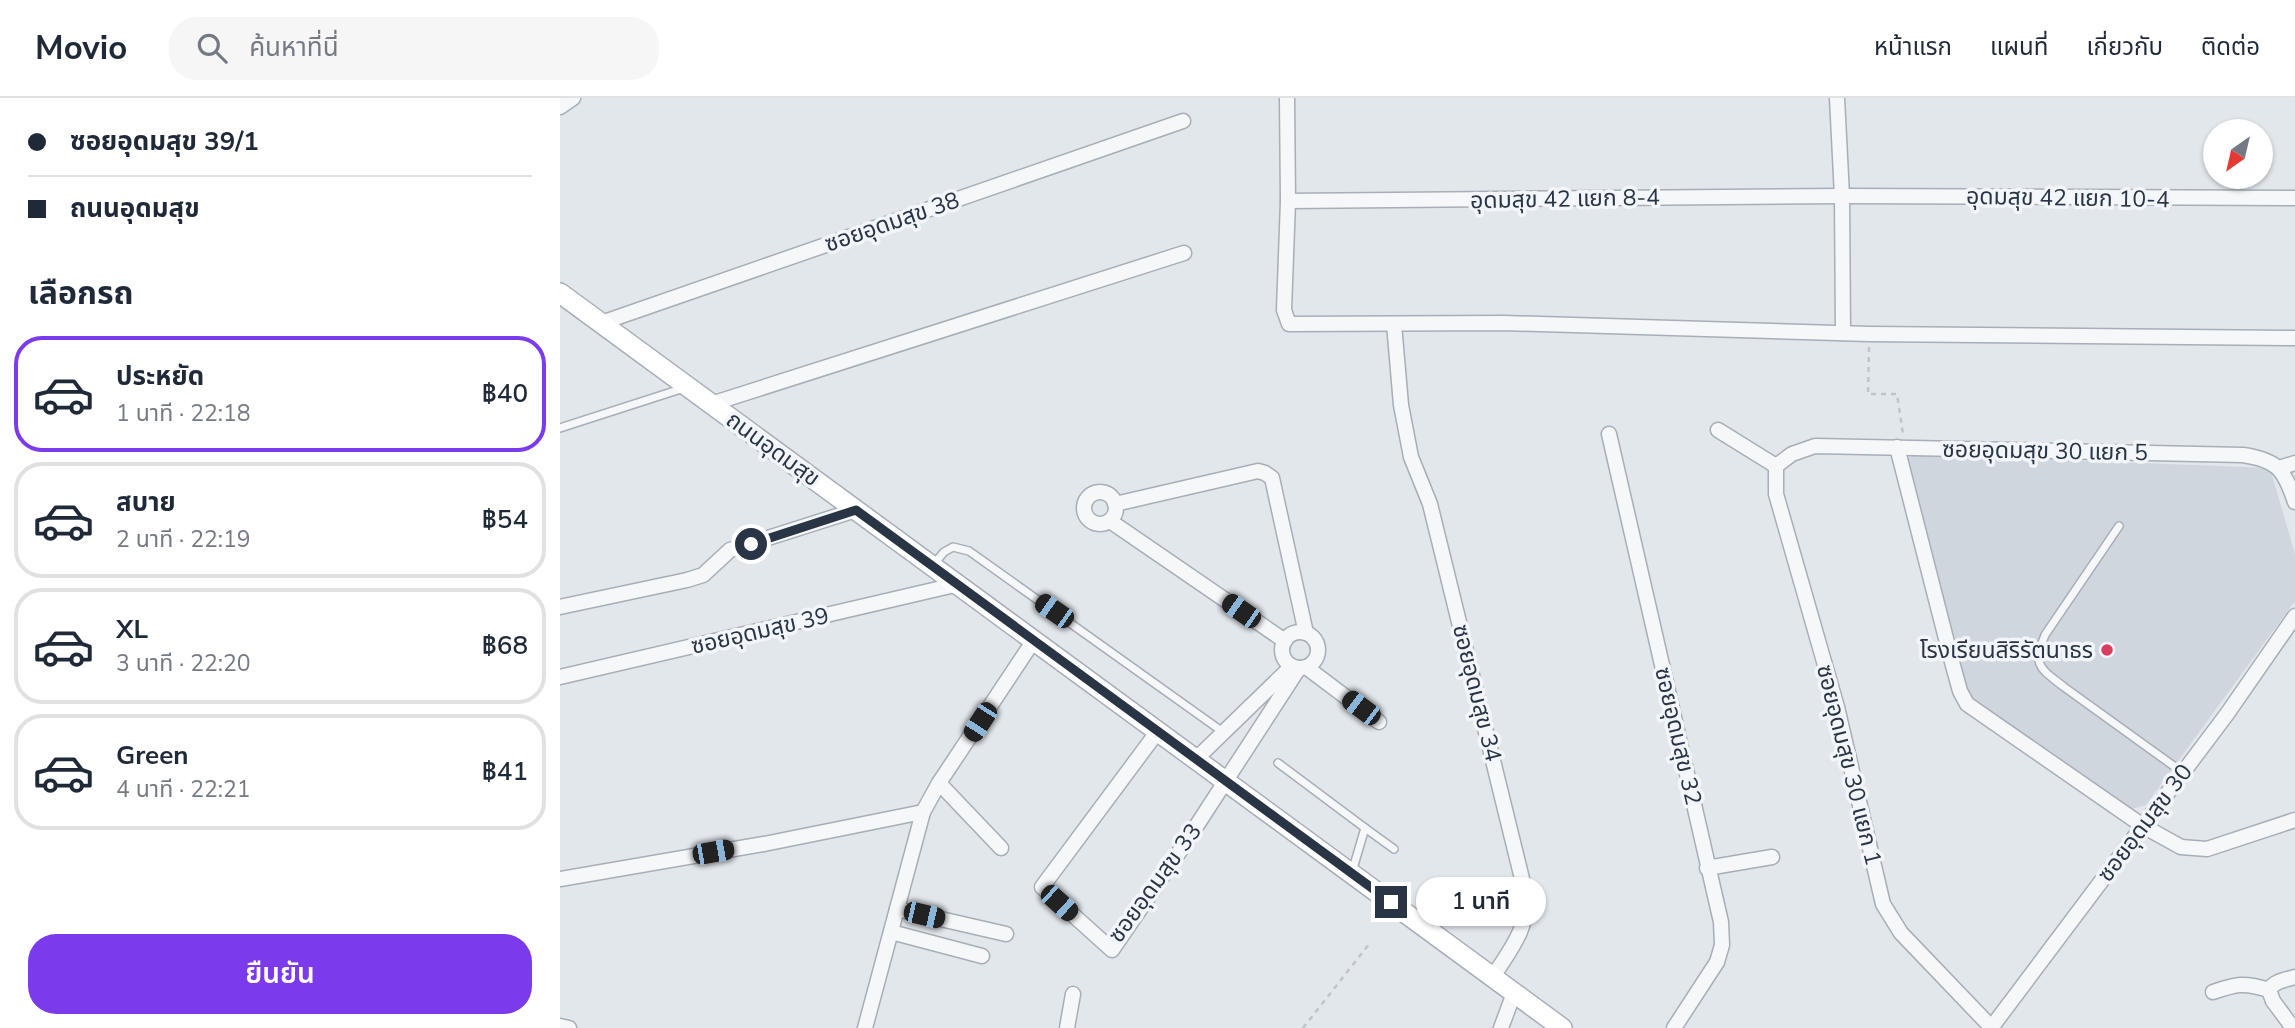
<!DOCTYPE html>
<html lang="th">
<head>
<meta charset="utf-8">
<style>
	body { margin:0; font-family:"Nunito Sans","Noto Sans Thai",sans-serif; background:#f6f6f7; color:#1f2937; height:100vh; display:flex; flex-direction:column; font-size:26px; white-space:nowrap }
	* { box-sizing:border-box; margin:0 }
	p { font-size:23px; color:#747a83 }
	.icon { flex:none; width:38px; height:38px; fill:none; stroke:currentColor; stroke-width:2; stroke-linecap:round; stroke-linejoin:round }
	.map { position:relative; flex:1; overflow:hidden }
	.details { display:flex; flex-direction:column; background:#fff; width:560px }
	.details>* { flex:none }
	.hud { display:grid; align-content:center; height:154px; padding:0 28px; background:#fff }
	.needle { width:46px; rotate:214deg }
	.buttons { position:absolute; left:1643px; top:21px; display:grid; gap:14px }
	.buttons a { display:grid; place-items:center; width:70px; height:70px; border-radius:50%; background:#fff; box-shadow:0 2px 5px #0004; font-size:35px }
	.end { position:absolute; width:32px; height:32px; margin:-16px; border:9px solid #293545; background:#fff; box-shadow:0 0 0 4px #fff }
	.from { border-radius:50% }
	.bubble { position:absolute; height:49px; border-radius:24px; background:#fff; box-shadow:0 2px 5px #0004; font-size:23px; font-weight:600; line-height:49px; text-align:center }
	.car { position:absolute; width:21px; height:42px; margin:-21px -10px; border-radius:9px; box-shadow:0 0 5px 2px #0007; background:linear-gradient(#222 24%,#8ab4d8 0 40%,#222 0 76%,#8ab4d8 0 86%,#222 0) }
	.hud b { display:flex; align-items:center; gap:24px; height:66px; font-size:26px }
	.hud b+b { border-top:2px solid #e0e1e3 }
	.hud i { width:18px; height:18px; background:#1f2937 }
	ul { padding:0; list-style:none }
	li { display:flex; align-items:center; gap:21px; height:116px; margin:0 14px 10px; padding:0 14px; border:4px solid #e0e1e3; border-radius:28px }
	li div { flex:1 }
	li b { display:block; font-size:26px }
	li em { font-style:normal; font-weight:600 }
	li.selected { border-color:#7c3aed }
	li>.icon { width:63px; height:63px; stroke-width:1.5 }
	h2 { padding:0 28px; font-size:32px; line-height:84px }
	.primary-button { display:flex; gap:14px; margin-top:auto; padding:14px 28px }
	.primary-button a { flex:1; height:80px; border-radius:28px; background:#7c3aed; color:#fff; font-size:28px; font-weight:600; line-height:80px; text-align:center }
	header { display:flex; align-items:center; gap:42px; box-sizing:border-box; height:98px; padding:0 35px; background:#fff; border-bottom:2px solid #e0e1e3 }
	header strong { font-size:33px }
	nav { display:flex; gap:38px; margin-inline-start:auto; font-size:24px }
	.search { width:490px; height:63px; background:#f6f6f7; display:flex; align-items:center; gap:18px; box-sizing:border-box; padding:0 24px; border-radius:28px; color:#747a83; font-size:26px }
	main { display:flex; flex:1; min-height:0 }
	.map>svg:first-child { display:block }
</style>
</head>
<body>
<header>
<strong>Movio</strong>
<div class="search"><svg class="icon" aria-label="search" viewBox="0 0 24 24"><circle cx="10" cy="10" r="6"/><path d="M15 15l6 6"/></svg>ค้นหาที่นี่</div>
<nav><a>หน้าแรก</a><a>แผนที่</a><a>เกี่ยวกับ</a><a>ติดต่อ</a></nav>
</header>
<main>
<section class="details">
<div class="hud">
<b><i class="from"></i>ซอยอุดมสุข 39/1</b>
<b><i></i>ถนนอุดมสุข</b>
</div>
<h2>เลือกรถ</h2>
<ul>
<li class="selected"><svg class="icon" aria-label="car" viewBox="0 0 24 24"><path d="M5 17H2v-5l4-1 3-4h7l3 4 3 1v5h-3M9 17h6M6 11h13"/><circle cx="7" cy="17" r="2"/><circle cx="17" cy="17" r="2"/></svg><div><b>ประหยัด</b><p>1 นาที · 22:18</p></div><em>฿40</em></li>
<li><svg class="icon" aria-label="car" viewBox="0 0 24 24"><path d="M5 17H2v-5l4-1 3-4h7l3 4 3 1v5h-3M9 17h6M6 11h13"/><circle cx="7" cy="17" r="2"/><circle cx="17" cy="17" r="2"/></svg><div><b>สบาย</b><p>2 นาที · 22:19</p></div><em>฿54</em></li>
<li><svg class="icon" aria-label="car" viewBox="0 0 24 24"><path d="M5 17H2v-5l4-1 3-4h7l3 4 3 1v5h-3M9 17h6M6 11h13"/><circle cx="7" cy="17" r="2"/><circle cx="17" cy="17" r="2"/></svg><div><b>XL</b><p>3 นาที · 22:20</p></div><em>฿68</em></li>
<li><svg class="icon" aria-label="car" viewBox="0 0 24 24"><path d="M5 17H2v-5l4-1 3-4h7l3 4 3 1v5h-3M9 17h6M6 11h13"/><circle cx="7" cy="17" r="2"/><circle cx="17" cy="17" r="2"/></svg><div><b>Green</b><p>4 นาที · 22:21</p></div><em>฿41</em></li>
</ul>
<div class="primary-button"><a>ยืนยัน</a></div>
</section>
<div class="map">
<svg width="1735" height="930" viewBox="0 0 1735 930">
	<rect width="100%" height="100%" fill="#e2e7ec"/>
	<!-- built -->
	<path fill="#d0d6de" d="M1354 356 1710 370 1735 456V503L1586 707 1572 711 1410 601 1347 370V361Z"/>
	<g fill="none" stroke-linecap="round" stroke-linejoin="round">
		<!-- service casing -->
		<g stroke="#a7aeb7" stroke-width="10">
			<g id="service">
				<path d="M0 330 124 290"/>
				<path d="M1559 428 1485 537C1472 568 1480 570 1504 589L1622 674"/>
				<path d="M373 467 384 454 393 449 409 453 663 634"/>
				<path d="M718 665 805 730 792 774"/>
				<path d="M805 730 834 751"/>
			</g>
		</g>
		<!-- minor casing -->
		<g stroke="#a7aeb7" stroke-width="17">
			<g id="minor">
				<path d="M727 0 728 103 724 212 729 226 944 225 1309 236 1735 240"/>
				<path d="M1277 0 1282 98 1283 235"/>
				<path d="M0 9 13 0"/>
				<path d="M728 103 1282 98 1735 100"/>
				<path d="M41 225 623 23"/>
				<path d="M834 226 841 307 851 359 870 406 966 797C968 832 951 850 933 879"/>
				<path d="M151 306 624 155"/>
				<path d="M1158 332 1216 368"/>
				<path d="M1049 336 1161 824 1162 847 1157 864 1114 930"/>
				<path d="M1337 349 1392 564 1400 593 1407 606 1583 728 1621 749 1647 751 1735 722"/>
				<path d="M1216 368V396L1277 609 1323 806 1341 835 1432 930"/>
				<path d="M1216 368 1232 356 1255 348 1683 357C1717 362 1724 371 1735 404"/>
				<path d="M1719 370 1735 365"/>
				<circle cx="540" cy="410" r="16"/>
				<path d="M555 406 698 373 705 375 712 380 746 535"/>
				<path d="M550 423 725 543"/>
				<path d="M0 509 127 482 143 477 170 452 296 412"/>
				<circle cx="740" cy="552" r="18"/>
				<path d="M746 569 819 624"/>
				<path d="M0 579 399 486"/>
				<path d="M598 633 482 789 552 852 626 744 739 570"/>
				<path d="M636 661 732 568"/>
				<path d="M379 685 441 750"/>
				<path d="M1147 770 1212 759"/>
				<path d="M0 781 204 746 363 714"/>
				<path d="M337 811 446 836"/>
				<path d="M331 834 422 858"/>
				<path d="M1653 894C1676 886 1684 884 1709 892"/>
				<path d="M0 928 9 930"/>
				<path d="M305 930 363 714 379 685 474 542"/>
				<path d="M507 930 513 896"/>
				<path d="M941 930 954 895"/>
				<path d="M1431 930 1667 616 1735 518"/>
				<path d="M1733 930 1713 903 1709 892C1714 883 1725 882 1735 879"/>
			</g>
		</g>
		<!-- secondary casing -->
		<g stroke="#a7aeb7" stroke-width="22">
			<path id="secondary" d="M0 195 1002 930"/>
		</g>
		<!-- path -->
		<g stroke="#c1c5ca" stroke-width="2.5" stroke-dasharray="5 5" stroke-linecap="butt">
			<path d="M1309 249 1308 296H1337L1343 336"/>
			<path d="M743 930 810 845"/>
		</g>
		<!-- service -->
		<use href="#service" stroke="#f6f7f9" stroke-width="7"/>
		<!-- minor -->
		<use href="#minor" stroke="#f6f7f9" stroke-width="14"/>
		<!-- secondary -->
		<use href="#secondary" stroke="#fff" stroke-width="19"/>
	</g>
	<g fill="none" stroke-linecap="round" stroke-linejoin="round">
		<!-- route -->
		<path stroke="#293545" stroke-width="9" d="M191 446 296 412 831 804"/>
	</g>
	<!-- markers -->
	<circle fill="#da3e5f" stroke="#f2f5f9" stroke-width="2.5" cx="1547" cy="552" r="7"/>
	<g text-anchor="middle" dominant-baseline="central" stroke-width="7" stroke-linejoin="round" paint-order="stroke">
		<!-- street labels -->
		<g font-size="23" fill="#293545" stroke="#f2f5f9">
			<text transform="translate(1508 100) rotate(1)">อุดมสุข 42 แยก 10-4</text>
			<text transform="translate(1005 101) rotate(-1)">อุดมสุข 42 แยก 8-4</text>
			<text transform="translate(332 124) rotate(-19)">ซอยอุดมสุข 38</text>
			<text transform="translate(213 351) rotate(36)">ถนนอุดมสุข</text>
			<text transform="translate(1485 353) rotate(1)">ซอยอุดมสุข 30 แยก 5</text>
			<text transform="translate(200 533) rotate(-13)">ซอยอุดมสุข 39</text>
			<text transform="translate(917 595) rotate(76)">ซอยอุดมสุข 34</text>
			<text transform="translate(1118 638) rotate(77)">ซอยอุดมสุข 32</text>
			<text transform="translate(1289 667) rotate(76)">ซอยอุดมสุข 30 แยก 1</text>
			<text transform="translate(1585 725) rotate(-53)">ซอยอุดมสุข 30</text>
			<text transform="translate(595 785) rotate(-54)">ซอยอุดมสุข 33</text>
		</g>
		<!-- poi labels -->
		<g font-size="23" fill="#293545" stroke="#f2f5f9" text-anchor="end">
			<text x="1533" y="552">โรงเรียนสิริรัตนาธร</text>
		</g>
	</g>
</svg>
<div class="buttons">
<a><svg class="needle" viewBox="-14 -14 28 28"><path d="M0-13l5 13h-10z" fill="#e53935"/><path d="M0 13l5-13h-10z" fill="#747a83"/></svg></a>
</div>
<i class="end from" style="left:191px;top:446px"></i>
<i class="end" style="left:831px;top:804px"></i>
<div class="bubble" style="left:856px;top:779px;width:130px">1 นาที</div>
<i class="car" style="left:494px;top:513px;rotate:305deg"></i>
<i class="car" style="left:681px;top:513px;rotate:305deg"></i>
<i class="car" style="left:801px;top:610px;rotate:307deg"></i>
<i class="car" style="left:420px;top:624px;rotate:213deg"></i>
<i class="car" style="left:153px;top:754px;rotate:80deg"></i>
<i class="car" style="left:499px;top:805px;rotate:132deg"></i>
<i class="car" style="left:364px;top:817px;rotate:103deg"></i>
</div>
</main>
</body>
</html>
